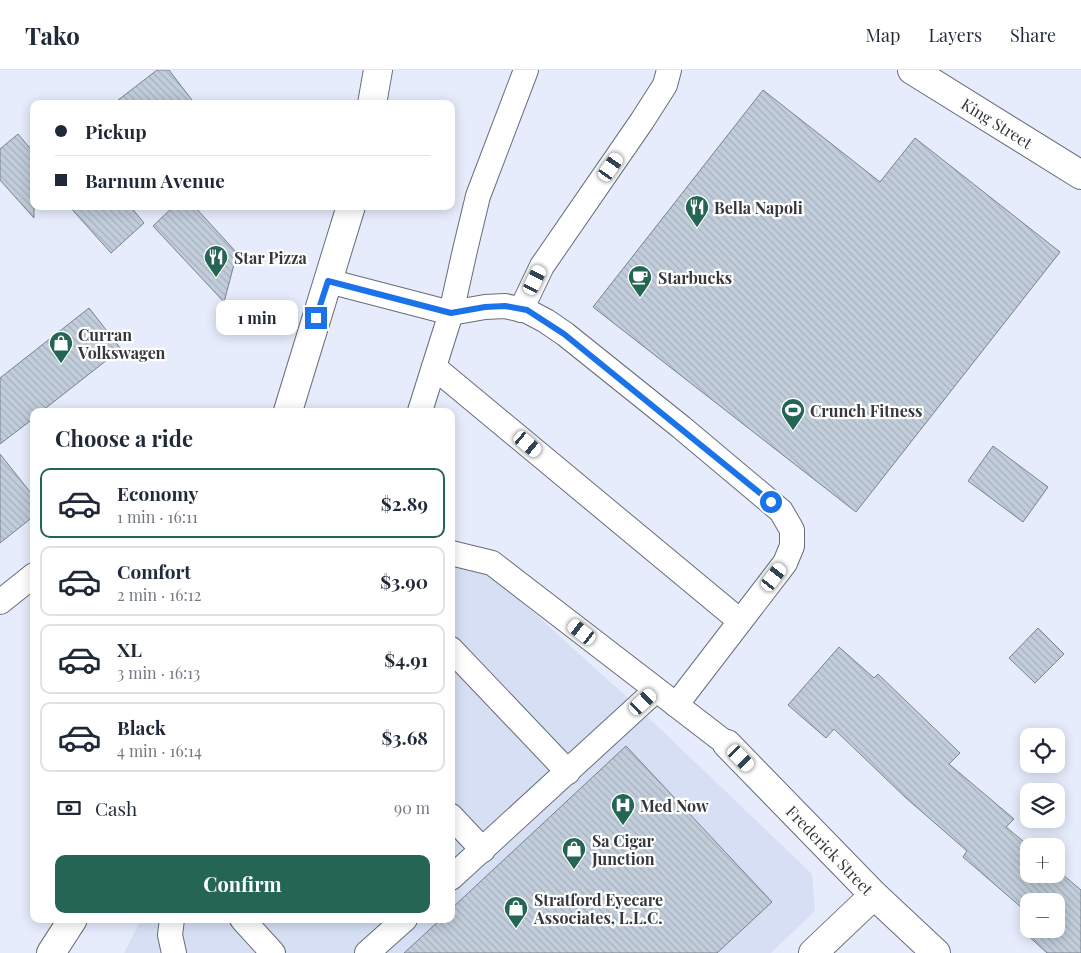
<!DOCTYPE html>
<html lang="en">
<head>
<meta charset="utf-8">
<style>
	body { margin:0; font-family:"Playfair Display",serif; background:#f2f2f3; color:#1f2937; height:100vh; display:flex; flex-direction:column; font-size:19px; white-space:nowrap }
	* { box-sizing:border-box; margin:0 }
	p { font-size:16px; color:#747a83 }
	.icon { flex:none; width:28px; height:28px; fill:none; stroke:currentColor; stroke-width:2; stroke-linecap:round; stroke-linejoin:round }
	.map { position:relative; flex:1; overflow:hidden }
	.details { position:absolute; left:30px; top:338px; width:425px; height:515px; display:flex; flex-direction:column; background:#fff; border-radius:10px; box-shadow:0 2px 12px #0003 }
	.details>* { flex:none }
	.top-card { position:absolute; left:30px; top:30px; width:425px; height:110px; border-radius:10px; box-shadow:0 2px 12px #0003; display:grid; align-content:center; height:110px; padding:0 25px; background:#fff }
	.controls { position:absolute; left:1020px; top:658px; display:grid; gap:10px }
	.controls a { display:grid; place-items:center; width:45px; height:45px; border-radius:10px; background:#fff; box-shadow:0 2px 12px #0003; font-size:25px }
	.end { position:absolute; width:22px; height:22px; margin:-11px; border:6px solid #1a73e8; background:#fff; box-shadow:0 0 0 2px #fff }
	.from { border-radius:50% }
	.bubble { position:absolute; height:35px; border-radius:10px; background:#fff; box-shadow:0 2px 12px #0003; font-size:16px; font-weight:700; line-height:35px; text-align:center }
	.car { position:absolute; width:15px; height:30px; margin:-15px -8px; border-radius:6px; box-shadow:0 0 4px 1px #0007; background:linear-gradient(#fff 24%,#345 0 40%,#fff 0 76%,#345 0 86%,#fff 0) }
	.top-card b { display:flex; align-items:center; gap:18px; height:48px; font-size:19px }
	.top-card b+b { border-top:1px solid #e0e1e3 }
	.top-card i { width:12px; height:12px; background:#1f2937 }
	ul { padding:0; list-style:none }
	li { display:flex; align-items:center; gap:15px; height:70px; margin:0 10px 8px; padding:0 15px; border:2px solid #e0e1e3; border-radius:10px }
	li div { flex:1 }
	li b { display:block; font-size:19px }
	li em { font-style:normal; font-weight:700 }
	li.selected { border-color:#246553 }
	li>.icon { width:45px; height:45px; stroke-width:1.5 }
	h2 { padding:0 25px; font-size:22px; line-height:60px }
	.pay { display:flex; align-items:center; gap:12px; height:55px; padding:0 25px; font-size:19px }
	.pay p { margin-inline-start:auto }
	.cta { display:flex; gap:10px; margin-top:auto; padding:10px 25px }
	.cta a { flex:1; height:58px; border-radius:10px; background:#246553; color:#fff; font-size:20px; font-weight:700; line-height:58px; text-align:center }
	header { display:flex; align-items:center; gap:30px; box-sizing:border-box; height:70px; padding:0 25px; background:#fff; border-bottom:1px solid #e0e1e3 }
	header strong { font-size:24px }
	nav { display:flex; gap:28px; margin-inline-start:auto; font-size:18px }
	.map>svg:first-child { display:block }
</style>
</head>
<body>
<header>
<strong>Tako</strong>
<nav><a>Map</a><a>Layers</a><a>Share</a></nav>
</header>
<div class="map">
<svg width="1081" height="883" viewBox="0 0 1081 883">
	<defs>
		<pattern id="building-back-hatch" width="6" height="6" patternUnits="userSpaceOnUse" patternTransform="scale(1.25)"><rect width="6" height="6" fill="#c1cdda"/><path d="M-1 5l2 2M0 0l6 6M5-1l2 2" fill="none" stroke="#a6b1bc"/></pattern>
	</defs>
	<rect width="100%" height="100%" fill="#e6ecfc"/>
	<!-- built -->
	<path fill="#d6dff4" d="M451 468 629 629 812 804 815 841 771 883H124L141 849H451Z"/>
	<!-- building -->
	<g fill="url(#building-back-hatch)" stroke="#78838f">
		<path d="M157 0H169L195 34H113Z"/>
		<path d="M763 20 880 112 915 68 1060 182 856 442 593 237Z"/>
		<path d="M18 64 34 83V148L0 110V79Z"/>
		<path d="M69 136H130L144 153 111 183Z"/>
		<path d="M174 136H194L237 183 224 232 153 156Z"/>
		<path d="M89 238 121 279 42 341H34V348L0 374V308Z"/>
		<path d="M993 376 1048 417 1023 452 968 411Z"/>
		<path d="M0 384 34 427V446L0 473Z"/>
		<path d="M1038 558 1064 584 1035 613 1009 588Z"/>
		<path d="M839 577 874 608 878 604 960 683 949 694 1014 749 1006 757 1029 776V804H1056V799L1081 820V883H1047L1023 861 1029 854V859H1056V831H1029V844L963 787 967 781 906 728 834 659 826 668 788 635Z"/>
		<path d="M626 676 772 832 717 883H404L441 849H451V839Z"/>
	</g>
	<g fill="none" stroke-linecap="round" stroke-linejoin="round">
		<!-- service casing -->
		<g stroke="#676d7a" stroke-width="26">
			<g id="service">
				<path d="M328 211 451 243 485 237 505 236 527 241 546 251 565 264 681 357 781 441 792 460V476L785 493 676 635"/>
				<path d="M521 240 542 196 642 51 665 15 669 0"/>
				<path d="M434 297 740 551"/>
				<path d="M420 341 451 243 465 180 478 126 526 0"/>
				<path d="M451 483 492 493 727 674"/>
				<path d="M0 532 34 505"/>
				<path d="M451 579 568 702"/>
				<path d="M451 746 483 780"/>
				<path d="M451 808 656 620"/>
				<path d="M172 849 170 865 174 883"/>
				<path d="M242 849 273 883"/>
				<path d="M367 883 405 849"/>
			</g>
		</g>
		<!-- minor casing -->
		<g stroke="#676d7a" stroke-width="30">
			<g id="minor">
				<path d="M912 0 1081 105"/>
				<path d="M727 674 874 825 936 883"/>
				<path d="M813 883 874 825"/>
			</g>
		</g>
		<!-- primary casing -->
		<g stroke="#676d7a" stroke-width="30">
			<g id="primary">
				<path d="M372 34 378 0"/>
				<path d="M288 341 351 136"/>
				<path d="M51 883 73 849"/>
			</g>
		</g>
		<!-- service -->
		<use href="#service" stroke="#fff" stroke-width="24"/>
		<!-- minor -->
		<use href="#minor" stroke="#fff" stroke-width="28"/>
		<!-- primary -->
		<use href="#primary" stroke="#fff" stroke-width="28"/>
	</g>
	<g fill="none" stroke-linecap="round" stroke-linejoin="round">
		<!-- route -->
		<path stroke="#1a73e8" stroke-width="6" d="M316 248 328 211 451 243 485 237 505 236 527 240 564 264 771 432"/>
	</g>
	<!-- icons -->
	<defs>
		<g id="restaurant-pin" transform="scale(1.25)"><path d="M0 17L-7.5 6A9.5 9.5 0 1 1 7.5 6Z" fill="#246553" stroke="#fff"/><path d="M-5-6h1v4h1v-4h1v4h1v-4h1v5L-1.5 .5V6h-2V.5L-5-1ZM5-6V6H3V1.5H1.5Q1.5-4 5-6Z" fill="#fff"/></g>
		<g id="cafe-pin" transform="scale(1.25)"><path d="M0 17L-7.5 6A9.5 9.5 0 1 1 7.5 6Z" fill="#246553" stroke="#fff"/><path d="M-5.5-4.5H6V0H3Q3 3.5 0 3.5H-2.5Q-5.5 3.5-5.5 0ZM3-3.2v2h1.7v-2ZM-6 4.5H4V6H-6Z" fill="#fff"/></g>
		<g id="shop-pin" transform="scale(1.25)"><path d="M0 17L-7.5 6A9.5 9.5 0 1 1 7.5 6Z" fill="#246553" stroke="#fff"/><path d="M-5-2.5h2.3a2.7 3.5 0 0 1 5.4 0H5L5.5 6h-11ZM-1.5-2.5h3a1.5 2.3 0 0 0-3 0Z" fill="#fff"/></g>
		<g id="stadium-pin" transform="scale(1.25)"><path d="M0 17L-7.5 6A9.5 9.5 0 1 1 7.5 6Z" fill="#246553" stroke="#fff"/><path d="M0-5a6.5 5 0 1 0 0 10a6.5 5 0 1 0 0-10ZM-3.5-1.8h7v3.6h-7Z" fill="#fff"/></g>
		<g id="hospital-pin" transform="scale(1.25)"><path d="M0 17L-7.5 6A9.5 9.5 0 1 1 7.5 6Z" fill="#246553" stroke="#fff"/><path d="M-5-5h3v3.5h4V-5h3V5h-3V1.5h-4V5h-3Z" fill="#fff"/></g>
	</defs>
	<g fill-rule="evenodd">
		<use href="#restaurant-pin" x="697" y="137"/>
		<use href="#restaurant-pin" x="216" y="187"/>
		<use href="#cafe-pin" x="640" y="207"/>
		<use href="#shop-pin" x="61" y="273"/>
		<use href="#stadium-pin" x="793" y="340"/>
		<use href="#hospital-pin" x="623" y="735"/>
		<use href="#shop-pin" x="574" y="779"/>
		<use href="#shop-pin" x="516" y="838"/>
	</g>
	<g text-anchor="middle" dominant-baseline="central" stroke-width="4.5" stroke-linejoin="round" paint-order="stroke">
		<!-- street labels -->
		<g font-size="16" fill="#35373d" stroke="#fff">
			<text transform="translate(997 53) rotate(32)">King Street</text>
			<text transform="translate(830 780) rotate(46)">Frederick Street</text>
		</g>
		<!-- poi labels -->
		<g font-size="16" font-weight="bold" fill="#35373d" stroke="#fff" text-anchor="start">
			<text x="714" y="137">Bella Napoli</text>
			<text x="234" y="187">Star Pizza</text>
			<text x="658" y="207">Starbucks</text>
			<text x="78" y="264">Curran<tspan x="78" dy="18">Volkswagen</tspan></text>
			<text x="810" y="340">Crunch Fitness</text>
			<text x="640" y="735">Med Now</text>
			<text x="592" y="770">Sa Cigar<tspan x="592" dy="18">Junction</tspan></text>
			<text x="534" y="829">Stratford Eyecare<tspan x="534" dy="18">Associates, L.L.C.</tspan></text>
		</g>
	</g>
</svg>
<div class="controls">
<a><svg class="icon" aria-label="locate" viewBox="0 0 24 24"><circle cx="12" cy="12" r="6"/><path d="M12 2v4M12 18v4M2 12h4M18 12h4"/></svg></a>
<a><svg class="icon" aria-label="layers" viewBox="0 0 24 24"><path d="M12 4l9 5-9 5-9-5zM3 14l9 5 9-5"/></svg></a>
<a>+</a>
<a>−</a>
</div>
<i class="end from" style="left:771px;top:432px"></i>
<i class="end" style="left:316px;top:248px"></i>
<div class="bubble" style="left:216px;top:230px;width:82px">1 min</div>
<i class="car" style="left:611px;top:97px;rotate:35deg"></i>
<i class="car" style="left:535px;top:210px;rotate:26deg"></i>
<i class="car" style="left:528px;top:374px;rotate:130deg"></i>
<i class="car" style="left:774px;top:507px;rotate:37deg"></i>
<i class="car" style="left:582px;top:562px;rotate:308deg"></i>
<i class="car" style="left:643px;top:632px;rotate:47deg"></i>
<i class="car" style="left:741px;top:688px;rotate:136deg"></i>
<div class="top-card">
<b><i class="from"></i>Pickup</b>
<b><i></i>Barnum Avenue</b>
</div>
<section class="details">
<h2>Choose a ride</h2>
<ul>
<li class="selected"><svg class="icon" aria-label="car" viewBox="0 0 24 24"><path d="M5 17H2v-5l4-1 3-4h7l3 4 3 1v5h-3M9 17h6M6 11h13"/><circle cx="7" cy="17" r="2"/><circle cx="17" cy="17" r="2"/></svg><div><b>Economy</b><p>1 min · 16:11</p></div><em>$2.89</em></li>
<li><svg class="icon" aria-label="car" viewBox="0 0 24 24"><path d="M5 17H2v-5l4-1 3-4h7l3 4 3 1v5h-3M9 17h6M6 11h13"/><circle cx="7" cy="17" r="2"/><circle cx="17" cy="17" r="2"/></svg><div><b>Comfort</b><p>2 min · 16:12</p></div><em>$3.90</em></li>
<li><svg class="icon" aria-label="car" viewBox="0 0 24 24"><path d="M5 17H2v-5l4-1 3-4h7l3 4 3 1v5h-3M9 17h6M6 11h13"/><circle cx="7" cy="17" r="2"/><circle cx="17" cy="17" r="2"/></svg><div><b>XL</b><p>3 min · 16:13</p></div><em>$4.91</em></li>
<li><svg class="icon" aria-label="car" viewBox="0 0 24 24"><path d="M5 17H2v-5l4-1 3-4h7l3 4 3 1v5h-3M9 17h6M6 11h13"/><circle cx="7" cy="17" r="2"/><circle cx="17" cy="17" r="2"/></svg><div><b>Black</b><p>4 min · 16:14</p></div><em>$3.68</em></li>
</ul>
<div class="pay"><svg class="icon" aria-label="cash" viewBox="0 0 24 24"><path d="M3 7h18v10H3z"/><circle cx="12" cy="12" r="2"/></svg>Cash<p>90 m</p></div>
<div class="cta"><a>Confirm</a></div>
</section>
</div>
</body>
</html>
